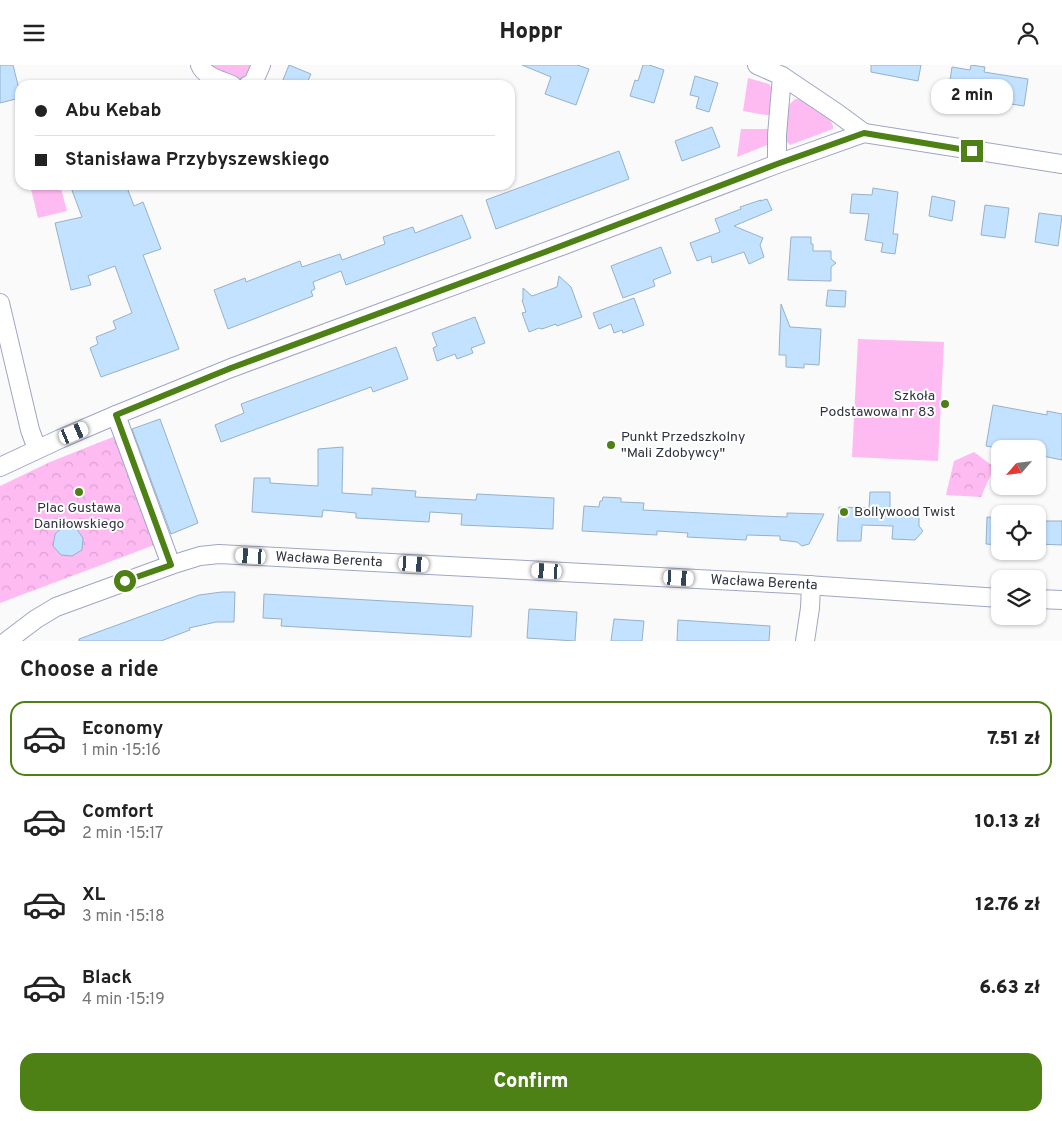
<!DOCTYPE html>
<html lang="en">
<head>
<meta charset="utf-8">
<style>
	body { margin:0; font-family:Overpass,sans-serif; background:#f6f6f6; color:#222; height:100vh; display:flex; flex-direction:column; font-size:19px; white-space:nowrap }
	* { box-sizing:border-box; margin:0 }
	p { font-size:16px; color:#767676 }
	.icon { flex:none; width:28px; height:28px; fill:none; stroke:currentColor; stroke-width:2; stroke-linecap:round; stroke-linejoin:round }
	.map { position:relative; height:576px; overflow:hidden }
	.side { display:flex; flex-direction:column; background:#fff; flex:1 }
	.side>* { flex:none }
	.hud { position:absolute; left:15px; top:15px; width:500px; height:110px; border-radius:15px; box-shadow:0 1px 4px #0004; display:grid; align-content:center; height:110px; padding:0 20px; background:#fff }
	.needle { width:32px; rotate:242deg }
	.fabs { position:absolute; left:991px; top:375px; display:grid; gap:10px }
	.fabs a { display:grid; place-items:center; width:55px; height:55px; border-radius:10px; background:#fff; box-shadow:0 1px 4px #0004; font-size:25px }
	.end { position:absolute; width:22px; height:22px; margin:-11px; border:6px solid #4e8115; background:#fff; box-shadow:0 0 0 2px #fff }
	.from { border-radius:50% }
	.bubble { position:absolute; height:35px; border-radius:15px; background:#fff; box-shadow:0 1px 4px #0004; font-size:16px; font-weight:800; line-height:35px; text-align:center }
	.car { position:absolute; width:15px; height:30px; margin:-15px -8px; border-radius:6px; box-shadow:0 0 4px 1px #0007; background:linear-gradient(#fff 24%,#345 0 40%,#fff 0 76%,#345 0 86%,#fff 0) }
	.hud b { display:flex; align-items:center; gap:18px; height:48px; font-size:19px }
	.hud b+b { border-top:1px solid #e0e0e0 }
	.hud i { width:12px; height:12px; background:#222 }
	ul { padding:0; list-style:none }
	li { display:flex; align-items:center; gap:15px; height:75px; margin:0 10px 8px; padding:0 10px; border:2px solid transparent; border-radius:15px }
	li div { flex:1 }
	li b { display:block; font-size:19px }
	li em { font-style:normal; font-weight:800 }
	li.current { border-color:#4e8115 }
	li>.icon { width:45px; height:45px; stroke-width:1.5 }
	h2 { padding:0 20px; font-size:22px; line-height:60px }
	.action { display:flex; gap:10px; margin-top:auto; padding:10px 20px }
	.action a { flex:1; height:58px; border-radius:15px; background:#4e8115; color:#fff; font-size:20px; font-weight:800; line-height:58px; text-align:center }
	header { display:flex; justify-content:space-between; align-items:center; height:65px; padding:0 20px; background:#fff; font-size:22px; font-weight:800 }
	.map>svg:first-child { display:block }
</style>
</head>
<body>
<header><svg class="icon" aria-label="menu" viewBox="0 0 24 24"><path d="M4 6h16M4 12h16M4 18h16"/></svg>Hoppr<svg class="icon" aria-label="person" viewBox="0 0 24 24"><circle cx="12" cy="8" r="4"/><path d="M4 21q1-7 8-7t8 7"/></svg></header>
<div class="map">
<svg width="1062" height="576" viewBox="0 0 1062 576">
	<defs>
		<pattern id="park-crowns" width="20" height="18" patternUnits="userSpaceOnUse" patternTransform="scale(1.25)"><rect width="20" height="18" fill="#febbf2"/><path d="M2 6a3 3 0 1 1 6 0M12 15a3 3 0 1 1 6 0" fill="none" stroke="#daa1d1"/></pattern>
	</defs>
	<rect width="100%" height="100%" fill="#fafafa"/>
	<!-- grass -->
	<g fill="#febbf2">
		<path d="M210 0H256L246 15H240Z"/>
		<path d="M748 13 769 19 772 24 773 50H766L743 46Z"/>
		<path d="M795 34H799L830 54 833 61V64L790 80 785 75V72L788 42 790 39Z"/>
		<path d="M741 64H771L767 80 737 92Z"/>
		<path d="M30 120H60L67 146 38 153Z"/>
		<path d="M858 274 944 277 938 396 852 392Z"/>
	</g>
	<!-- park -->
	<g fill="url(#park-crowns)">
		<path d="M118 370 157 479 0 538V421L50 397Z"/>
		<path d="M974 387 994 402 981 432 946 430 954 396Z"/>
	</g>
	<!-- building -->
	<g fill="#c3e2ff" stroke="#96b1cb">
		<path d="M0 0H13L20 28V33L0 38Z"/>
		<path d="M289 0 311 9 306 20H281Z"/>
		<path d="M522 0H577L589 4 576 40 545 29 551 12Z"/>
		<path d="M643 0H649L664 5 654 38 630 31 635 15 638 16Z"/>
		<path d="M871 0H921L918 16 871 7Z"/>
		<path d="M971 0 985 2 984 7 1028 14 1024 41 1011 39V40L984 36 985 35 948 29 952 2 970 5Z"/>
		<path d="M695 11 718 18 709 47 696 43 699 32 690 30Z"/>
		<path d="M712 62 720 82 682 96 675 76Z"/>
		<path d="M619 86 629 114 496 164 486 135Z"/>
		<path d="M70 120H126L134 141 143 137 161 184 143 190 179 284 101 312 90 283 98 279 96 272 116 264 113 256 132 248 115 201 88 211 91 220 71 225 55 158 82 152Z"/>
		<path d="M873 123 898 127 893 169H898L895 189 881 187 883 178 865 175 869 149 850 148 852 129 872 130Z"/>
		<path d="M932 131 955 136 952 156 929 151Z"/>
		<path d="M767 134 772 145 734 161 763 173 760 180 764 192 749 199 744 187 712 198 711 191 697 196 690 178 720 167 715 154 741 144 740 142 761 135 760 136Z"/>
		<path d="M985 140 1009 143 1005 173 981 170Z"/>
		<path d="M1039 148 1062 151 1058 181 1035 177Z"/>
		<path d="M462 150 471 173 346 220 341 206 313 217 315 224 311 226 313 231 228 264 214 225 245 213 246 217 300 196 302 202 340 189 342 195 385 179 383 172 413 162 415 168Z"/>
		<path d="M791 172H811V179H813V186H831V194L836 198 831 202V216L788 215Z"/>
		<path d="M661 182 671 208 653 215 655 221 623 233 611 201Z"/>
		<path d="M559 211 571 222 582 252 557 261 556 259 542 264 539 263 529 267 522 248 526 247 522 235H523V223L532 231 557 222Z"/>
		<path d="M828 225 846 226 845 242 826 241Z"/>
		<path d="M634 233 644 260 623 268 622 265 614 268 611 259 599 264 593 248Z"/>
		<path d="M781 239 790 262 821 264 819 300 804 299V303L786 302V290H779Z"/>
		<path d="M475 252 485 278 471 283 473 288 457 294 455 289 437 296 433 283 437 281 432 268Z"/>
		<path d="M396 282 408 314 373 327 371 322 221 377 215 360 244 348 241 339Z"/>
		<path d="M993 340 1047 350V346L1062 349V395L1038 390V384H1003L986 381Z"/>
		<path d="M160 354 198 458 171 469 132 364Z"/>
		<path d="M343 382 342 428 372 430V423L416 426 415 432 476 435 477 429 554 433 553 464 461 460 462 449 430 447 429 457 356 453V448L323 445 322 452 252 447 254 413H270V418L318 421V384Z"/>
		<path d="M870 427H890V444L919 445V461L923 466 915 475 892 474 893 461 862 460 861 476H837L839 442 869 443Z"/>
		<path d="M603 432 621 433V437L644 438 643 445 762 451 787 452V448L824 449 809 479 802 481 797 477 780 475V471L747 470 746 475 687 472 688 468 657 466V470L582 466 584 441 599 442 600 436H602Z"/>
		<path d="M987 452 1000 453V480L986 479Z"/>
		<path d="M1038 456H1062V480L1038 479Z"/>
		<path d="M63 462 76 463 83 473 82 485 72 491 61 490 53 481 55 469Z"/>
		<path d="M222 527H235L234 557H216L189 563 190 565 161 576H79V574L199 530Z"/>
		<path d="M264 529 473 541 471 572 281 561 282 554 263 553Z"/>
		<path d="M529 544 577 547 575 576 527 573Z"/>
		<path d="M614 554 644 556 642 576H611Z"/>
		<path d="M678 555 770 561 769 576H677Z"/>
	</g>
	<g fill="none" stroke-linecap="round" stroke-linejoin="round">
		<!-- minor casing -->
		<g stroke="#9fa6c6" stroke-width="20">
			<g id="minor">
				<path d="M200 0C205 12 221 15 232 20"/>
				<path d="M757 0 782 11 837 48 864 68"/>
				<path d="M248 20 253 18 261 0"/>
				<path d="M777 99V70L782 11"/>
				<path d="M0 238 30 365 37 384"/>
				<path d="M116 350 171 500"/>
				<path d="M0 402 60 374 116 350 231 303 564 180 777 99 864 68 1062 99"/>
				<path d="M1038 534 1062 535"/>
				<path d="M7 576 36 554 56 542 171 500 200 491 219 489 792 519 1000 533"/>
				<path d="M805 576 810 543 811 520"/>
			</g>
		</g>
		<!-- minor -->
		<use href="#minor" stroke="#fff" stroke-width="18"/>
	</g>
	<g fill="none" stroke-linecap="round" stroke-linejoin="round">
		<!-- route -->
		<path stroke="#4e8115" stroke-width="6" d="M125 516 171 500 116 350 231 303 545 187 777 99 864 68 972 86"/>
	</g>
	<!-- markers -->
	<g fill="#4e8115" stroke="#fff" stroke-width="2">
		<circle cx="945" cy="339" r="5"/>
		<circle cx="611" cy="380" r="5"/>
		<circle cx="79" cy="427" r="5"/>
		<circle cx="844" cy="447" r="5"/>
	</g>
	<g text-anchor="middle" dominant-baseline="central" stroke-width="4" stroke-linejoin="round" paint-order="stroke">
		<!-- poi labels -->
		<g font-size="14" fill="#303340" stroke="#fff" text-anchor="start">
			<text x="935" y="331" text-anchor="end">Szkoła<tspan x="935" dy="16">Podstawowa nr 83</tspan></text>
			<text x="621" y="372">Punkt Przedszkolny<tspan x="621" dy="16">"Mali Zdobywcy"</tspan></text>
			<text x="79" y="443" text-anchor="middle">Plac Gustawa<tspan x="79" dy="16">Daniłowskiego</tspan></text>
			<text x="854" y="447">Bollywood Twist</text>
		</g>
		<!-- street labels -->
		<g font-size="14" fill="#303340" stroke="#fff">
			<text transform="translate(329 495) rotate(3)">Wacława Berenta</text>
			<text transform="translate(764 518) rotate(3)">Wacława Berenta</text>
		</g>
	</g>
</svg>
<div class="fabs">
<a><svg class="needle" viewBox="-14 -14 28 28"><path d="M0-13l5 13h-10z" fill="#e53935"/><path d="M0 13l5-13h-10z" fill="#767676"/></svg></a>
<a><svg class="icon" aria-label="locate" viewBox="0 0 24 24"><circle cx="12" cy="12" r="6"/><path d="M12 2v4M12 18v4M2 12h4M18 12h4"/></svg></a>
<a><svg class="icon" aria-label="layers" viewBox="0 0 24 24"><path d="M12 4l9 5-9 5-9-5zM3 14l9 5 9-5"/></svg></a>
</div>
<i class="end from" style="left:125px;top:516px"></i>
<i class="end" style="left:972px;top:86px"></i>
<div class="bubble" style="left:931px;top:14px;width:82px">2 min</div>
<i class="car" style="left:74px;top:368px;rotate:67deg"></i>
<i class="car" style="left:251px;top:491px;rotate:273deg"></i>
<i class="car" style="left:414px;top:499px;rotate:93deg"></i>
<i class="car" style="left:547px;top:506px;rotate:273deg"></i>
<i class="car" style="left:679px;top:513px;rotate:93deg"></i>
<div class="hud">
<b><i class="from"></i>Abu Kebab</b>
<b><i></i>Stanisława Przybyszewskiego</b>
</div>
</div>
<section class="side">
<h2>Choose a ride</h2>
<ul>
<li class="current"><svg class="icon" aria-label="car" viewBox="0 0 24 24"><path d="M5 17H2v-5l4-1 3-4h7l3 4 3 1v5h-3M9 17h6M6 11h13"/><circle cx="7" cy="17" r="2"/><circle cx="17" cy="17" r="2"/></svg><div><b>Economy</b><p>1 min · 15:16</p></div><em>7.51 zł</em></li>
<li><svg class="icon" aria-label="car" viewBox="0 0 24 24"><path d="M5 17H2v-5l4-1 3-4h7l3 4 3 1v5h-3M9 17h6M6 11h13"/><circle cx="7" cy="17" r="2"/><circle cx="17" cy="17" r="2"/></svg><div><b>Comfort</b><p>2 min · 15:17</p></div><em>10.13 zł</em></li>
<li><svg class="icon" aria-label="car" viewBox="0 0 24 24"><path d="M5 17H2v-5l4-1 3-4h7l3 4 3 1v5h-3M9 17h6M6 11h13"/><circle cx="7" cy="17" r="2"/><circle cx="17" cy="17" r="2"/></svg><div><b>XL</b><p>3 min · 15:18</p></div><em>12.76 zł</em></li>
<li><svg class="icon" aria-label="car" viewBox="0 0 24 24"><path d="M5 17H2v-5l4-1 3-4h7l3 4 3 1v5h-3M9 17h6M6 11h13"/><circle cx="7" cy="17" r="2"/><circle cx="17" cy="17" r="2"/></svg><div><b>Black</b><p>4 min · 15:19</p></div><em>6.63 zł</em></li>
</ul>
<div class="action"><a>Confirm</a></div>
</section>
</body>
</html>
